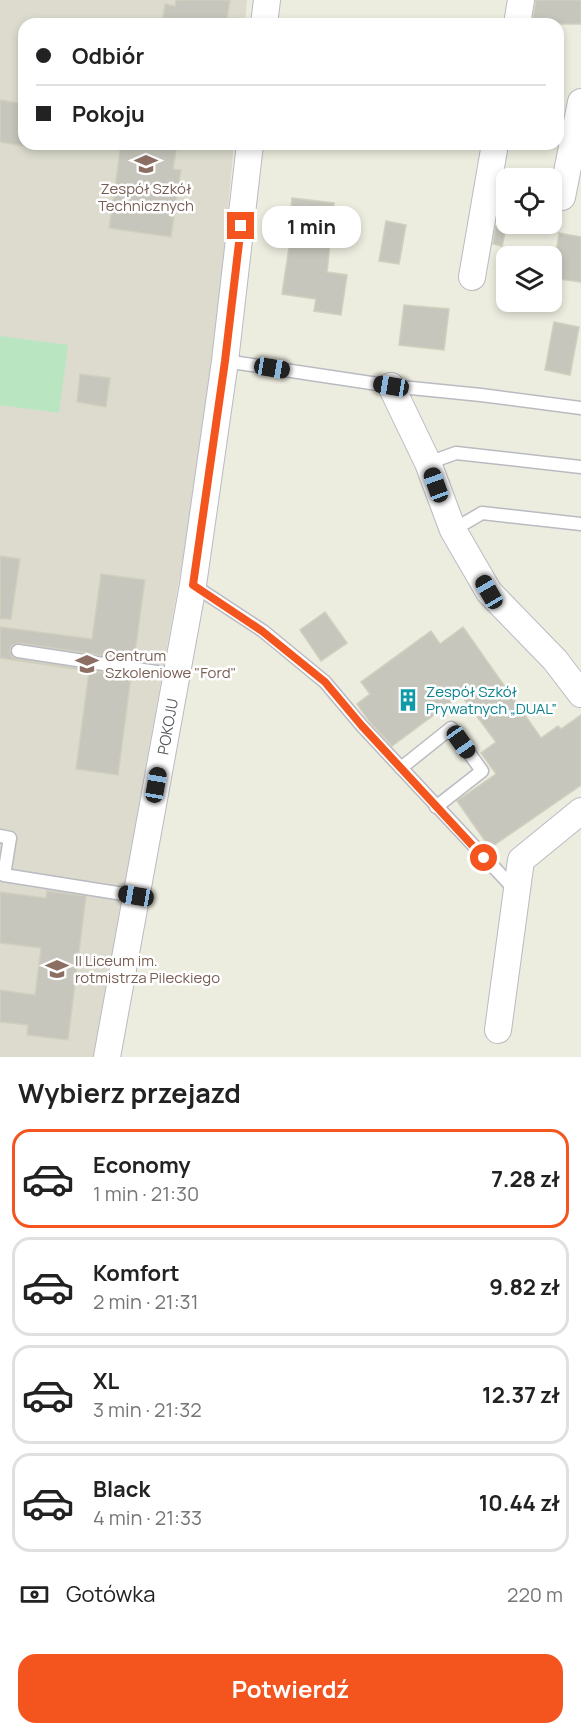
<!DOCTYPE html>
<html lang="pl">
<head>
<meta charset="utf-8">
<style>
	body { margin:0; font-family:Manrope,sans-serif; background:#f2f2f2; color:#222; height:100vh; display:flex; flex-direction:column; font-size:22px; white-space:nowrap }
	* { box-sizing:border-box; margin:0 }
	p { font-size:20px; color:#767676 }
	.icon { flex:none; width:33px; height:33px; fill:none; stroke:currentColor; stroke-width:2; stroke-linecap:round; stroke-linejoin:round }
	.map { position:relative; height:1057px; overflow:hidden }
	.panel { display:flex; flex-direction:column; background:#fff; flex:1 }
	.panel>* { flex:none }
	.hud { position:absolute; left:18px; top:18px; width:546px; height:132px; border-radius:18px; box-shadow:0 3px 9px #0003; display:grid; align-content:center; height:132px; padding:0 18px; background:#fff }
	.buttons { position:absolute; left:496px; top:168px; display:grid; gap:12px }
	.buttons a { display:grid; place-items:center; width:66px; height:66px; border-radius:12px; background:#fff; box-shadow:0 3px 9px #0003; font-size:30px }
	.end { position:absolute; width:27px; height:27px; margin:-14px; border:8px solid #f4551e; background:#fff; box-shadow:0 0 0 3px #fff }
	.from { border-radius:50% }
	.bubble { position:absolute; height:42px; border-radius:18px; background:#fff; box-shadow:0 3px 9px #0003; font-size:20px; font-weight:700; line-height:42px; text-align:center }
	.car { position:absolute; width:18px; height:36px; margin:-18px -9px; border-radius:8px; box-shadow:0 0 4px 2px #0007; background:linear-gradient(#222 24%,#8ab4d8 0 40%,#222 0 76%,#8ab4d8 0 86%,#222 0) }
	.hud b { display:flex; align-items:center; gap:21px; height:57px; font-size:22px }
	.hud b+b { border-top:2px solid #e0e0e0 }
	.hud i { width:15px; height:15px; background:#222 }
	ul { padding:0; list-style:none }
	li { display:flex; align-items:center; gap:18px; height:99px; margin:0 12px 9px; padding:0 6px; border:3px solid #e0e0e0; border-radius:18px }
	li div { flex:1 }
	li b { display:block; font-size:22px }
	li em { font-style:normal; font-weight:700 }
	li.active { border-color:#f4551e }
	li>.icon { width:54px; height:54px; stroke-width:1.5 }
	h2 { padding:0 18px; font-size:27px; line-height:72px }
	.pay { display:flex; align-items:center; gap:15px; height:66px; padding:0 18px; font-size:22px }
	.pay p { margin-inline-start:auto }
	.primary-button { display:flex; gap:12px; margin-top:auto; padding:12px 18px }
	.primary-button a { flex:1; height:69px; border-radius:18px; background:#f4551e; color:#fff; font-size:24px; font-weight:700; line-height:69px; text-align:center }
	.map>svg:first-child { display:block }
</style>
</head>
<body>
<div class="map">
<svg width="581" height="1057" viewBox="0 0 581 1057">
	<rect width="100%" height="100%" fill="#ececdf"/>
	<!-- education -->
	<path fill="#dcdbce" d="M0 0H247L245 24H24V144H234L209 412 94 1057H0Z"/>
	<!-- green -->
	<path fill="#b9e6c1" d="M0 336 68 345 59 413 0 405Z"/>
	<!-- building -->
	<g fill="#c7c6bc" stroke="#d1cfbd" stroke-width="1.5">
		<path d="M176 0H230L226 24H162L165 4 175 6Z"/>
		<path d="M536 0H581V24H532Z"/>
		<path d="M0 100 24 104V146L0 142Z"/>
		<path d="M121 144H177L173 169 181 170 171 237 109 228Z"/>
		<path d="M292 198 334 203 327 272 347 275 341 315 314 311 316 299 282 294 290 241 288 240Z"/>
		<path d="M386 221 406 225 399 264 379 261Z"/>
		<path d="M496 226 506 228 502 246 493 244Z"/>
		<path d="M559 233 581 237V282L553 278Z"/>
		<path d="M404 305 449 309 444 350 399 345Z"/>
		<path d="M554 322 579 327 570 375 545 370Z"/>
		<path d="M80 374 110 378 106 407 77 402Z"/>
		<path d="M0 556 20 559 11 619H0Z"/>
		<path d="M101 574 145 580 134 660 19 643 12 645 10 650 12 657 17 659 131 677 118 775 76 769 89 671 0 658V627L92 639Z"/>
		<path d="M325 612 347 643 321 661 300 630Z"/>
		<path d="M463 627 541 738 558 726 561 729 581 715V785L490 848 457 801 496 774 481 753 496 742 461 695 392 746 369 721 357 704 370 694 361 682 431 631 440 644Z"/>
		<path d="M47 891 86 896 68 1040 27 1035 28 1025 0 1022V990L35 995 41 948 0 943V892L46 898Z"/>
	</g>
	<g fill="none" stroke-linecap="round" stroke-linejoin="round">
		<!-- service casing -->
		<g stroke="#babbc2" stroke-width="15">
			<g id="service">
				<path d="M225 361 391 386 481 395 581 408"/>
				<path d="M428 463 456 453 581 467"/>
				<path d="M453 530 482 513 581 524"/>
				<path d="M193 585 263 631 325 682 362 726 517 892"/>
				<path d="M18 651 176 675"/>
				<path d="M401 768 451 728 482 771 436 807"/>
				<path d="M0 836 10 838 4 875 136 896"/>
			</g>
		</g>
		<!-- minor casing -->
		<g stroke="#babbc2" stroke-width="28">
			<g id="minor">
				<path d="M264 24 267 0"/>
				<path d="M517 24 521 0"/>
				<path d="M562 197 581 102"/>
				<path d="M472 277 495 144"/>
				<path d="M391 386 428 463 453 530 489 592 555 660 581 694"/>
				<path d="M498 1030 521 860 581 811"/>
				<path id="s1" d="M107 1057 193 585 225 361 250 144"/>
			</g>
		</g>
		<!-- service -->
		<use href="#service" stroke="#fff" stroke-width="12"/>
		<!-- minor -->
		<use href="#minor" stroke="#fff" stroke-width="26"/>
	</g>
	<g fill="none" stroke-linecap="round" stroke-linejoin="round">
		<!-- route -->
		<path stroke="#f4551e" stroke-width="8" d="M241 226 225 361 193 585 262 631 325 682 362 726 484 858"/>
	</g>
	<!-- icons -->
	<defs>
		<g id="school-bare" transform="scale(1.8)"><path d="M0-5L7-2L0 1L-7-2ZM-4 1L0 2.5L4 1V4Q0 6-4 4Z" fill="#8d6e63" stroke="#fff" stroke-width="2.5" paint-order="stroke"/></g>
		<g id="building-bare" transform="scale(1.8)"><path d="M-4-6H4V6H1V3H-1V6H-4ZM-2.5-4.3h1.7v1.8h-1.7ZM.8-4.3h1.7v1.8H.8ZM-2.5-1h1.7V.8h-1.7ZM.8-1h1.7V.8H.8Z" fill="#0f9aa8" stroke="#fff" stroke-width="2.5" paint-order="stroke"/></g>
	</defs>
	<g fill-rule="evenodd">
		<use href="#school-bare" x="146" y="164"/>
		<use href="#school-bare" x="87" y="664"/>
		<use href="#building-bare" x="408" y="700"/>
		<use href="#school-bare" x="57" y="969"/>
	</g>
	<g text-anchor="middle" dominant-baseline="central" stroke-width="5" stroke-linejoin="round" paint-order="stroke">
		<!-- education labels -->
		<g font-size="15" fill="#785e54" stroke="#fff" text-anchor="start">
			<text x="146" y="188" text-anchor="middle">Zespół Szkół<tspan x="146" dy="17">Technicznych</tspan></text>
			<text x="105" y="655">Centrum<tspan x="105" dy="17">Szkoleniowe "Ford"</tspan></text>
			<text x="75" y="960">II Liceum im.<tspan x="75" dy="17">rotmistrza Pileckiego</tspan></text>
		</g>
		<!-- culture labels -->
		<g font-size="15" fill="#0d838f" stroke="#fff" text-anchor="start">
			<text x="426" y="691">Zespół Szkół<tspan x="426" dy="17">Prywatnych „DUAL”</tspan></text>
		</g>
		<!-- street labels -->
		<g font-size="15" fill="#585a61" stroke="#fff">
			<text stroke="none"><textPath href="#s1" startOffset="336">POKOJU</textPath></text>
		</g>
	</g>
</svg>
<div class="buttons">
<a><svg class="icon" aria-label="locate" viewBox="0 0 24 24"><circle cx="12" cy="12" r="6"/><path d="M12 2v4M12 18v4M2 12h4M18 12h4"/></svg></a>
<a><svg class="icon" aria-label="layers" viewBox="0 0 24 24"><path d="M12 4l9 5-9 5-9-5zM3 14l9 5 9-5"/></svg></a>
</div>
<i class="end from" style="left:484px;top:858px"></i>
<i class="end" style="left:241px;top:226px"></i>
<div class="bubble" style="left:262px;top:206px;width:99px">1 min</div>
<i class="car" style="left:272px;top:368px;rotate:99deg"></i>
<i class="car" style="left:391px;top:386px;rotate:279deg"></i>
<i class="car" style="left:436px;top:485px;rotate:340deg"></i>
<i class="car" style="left:489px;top:592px;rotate:330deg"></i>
<i class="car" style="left:461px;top:742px;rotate:145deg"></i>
<i class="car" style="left:156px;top:785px;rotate:10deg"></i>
<i class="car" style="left:136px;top:896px;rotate:280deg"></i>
<div class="hud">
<b><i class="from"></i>Odbiór</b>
<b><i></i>Pokoju</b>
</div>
</div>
<section class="panel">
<h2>Wybierz przejazd</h2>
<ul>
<li class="active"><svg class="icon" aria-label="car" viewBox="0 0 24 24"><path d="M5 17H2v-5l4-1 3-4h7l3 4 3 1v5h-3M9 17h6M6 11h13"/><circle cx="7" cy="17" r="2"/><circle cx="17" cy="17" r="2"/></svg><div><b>Economy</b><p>1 min · 21:30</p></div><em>7.28 zł</em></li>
<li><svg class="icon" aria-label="car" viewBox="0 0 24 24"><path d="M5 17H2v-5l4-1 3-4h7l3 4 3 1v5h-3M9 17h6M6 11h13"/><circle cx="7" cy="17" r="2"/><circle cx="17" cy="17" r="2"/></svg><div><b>Komfort</b><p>2 min · 21:31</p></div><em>9.82 zł</em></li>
<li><svg class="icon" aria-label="car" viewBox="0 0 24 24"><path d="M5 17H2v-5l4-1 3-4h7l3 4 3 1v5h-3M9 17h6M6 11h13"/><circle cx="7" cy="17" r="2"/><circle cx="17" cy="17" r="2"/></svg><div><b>XL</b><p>3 min · 21:32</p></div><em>12.37 zł</em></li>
<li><svg class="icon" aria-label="car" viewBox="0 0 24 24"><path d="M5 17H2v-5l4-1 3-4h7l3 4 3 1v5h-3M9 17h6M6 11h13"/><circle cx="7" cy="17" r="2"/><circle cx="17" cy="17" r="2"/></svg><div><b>Black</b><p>4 min · 21:33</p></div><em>10.44 zł</em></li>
</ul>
<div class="pay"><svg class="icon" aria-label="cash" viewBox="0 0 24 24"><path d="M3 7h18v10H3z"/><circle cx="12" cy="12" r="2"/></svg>Gotówka<p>220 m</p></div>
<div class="primary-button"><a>Potwierdź</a></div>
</section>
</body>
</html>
